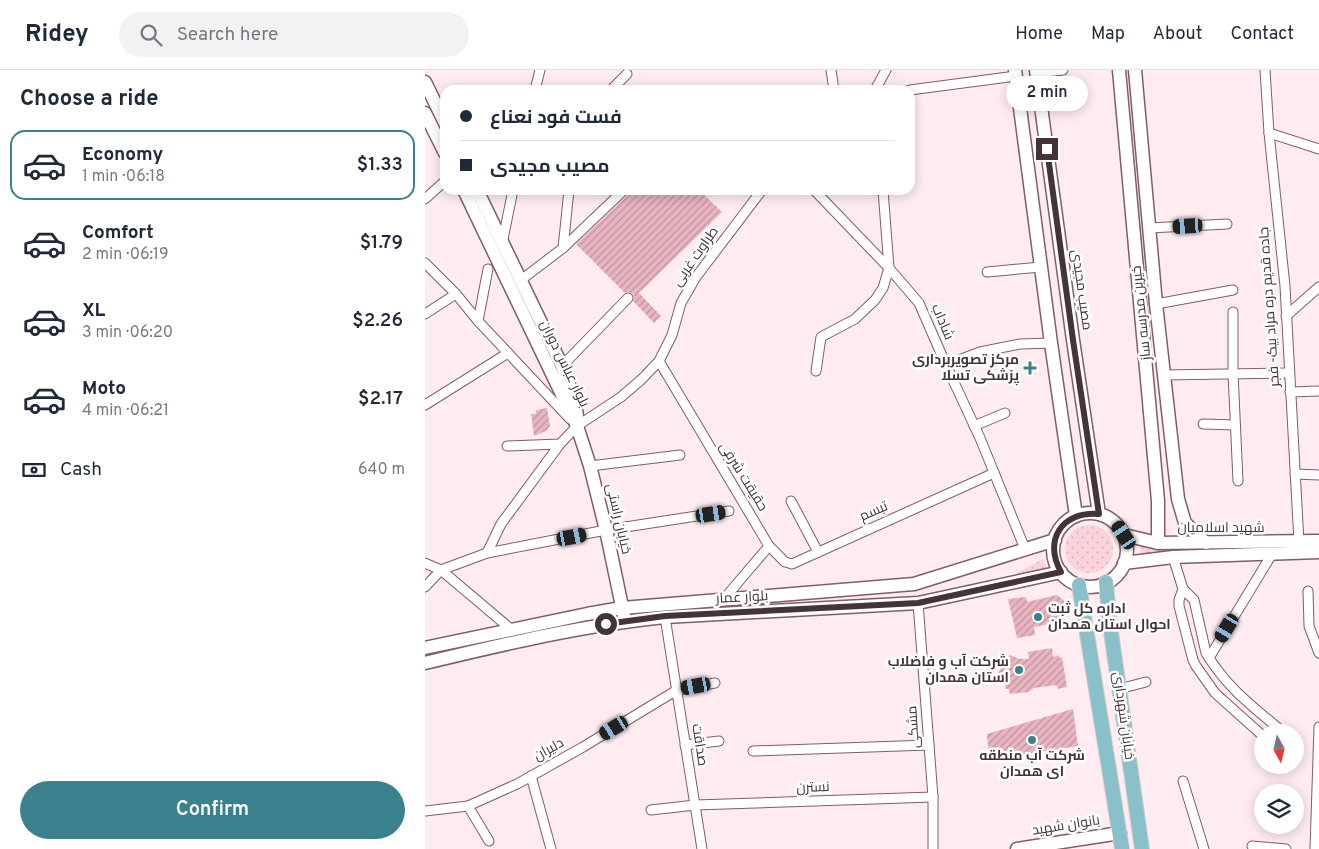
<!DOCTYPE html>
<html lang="en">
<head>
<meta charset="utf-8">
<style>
	body { margin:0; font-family:Overpass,Cairo,sans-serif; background:#f2f2f3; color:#1f2937; height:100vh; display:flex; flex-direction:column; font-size:19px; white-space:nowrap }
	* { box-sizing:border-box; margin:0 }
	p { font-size:16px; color:#747a83 }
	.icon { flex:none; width:28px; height:28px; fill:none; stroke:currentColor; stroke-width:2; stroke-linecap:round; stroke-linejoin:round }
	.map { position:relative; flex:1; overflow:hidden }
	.drawer { display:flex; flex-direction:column; background:#fff; width:425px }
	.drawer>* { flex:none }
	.hud { position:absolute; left:15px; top:15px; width:475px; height:110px; border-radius:15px; box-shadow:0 2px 12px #0003; display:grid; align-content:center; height:110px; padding:0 20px; background:#fff }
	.needle { width:32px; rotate:172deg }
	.tools { position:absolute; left:829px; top:654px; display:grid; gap:10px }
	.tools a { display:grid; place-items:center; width:50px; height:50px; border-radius:50%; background:#fff; box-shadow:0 2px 12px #0003; font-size:25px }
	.end { position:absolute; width:22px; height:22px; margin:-11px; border:6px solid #443337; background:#fff; box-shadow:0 0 0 2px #fff }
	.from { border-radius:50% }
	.bubble { position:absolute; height:35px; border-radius:18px; background:#fff; box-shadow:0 2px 12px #0003; font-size:16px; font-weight:600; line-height:35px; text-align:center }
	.car { position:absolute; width:15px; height:30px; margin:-15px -8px; border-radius:6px; box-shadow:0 0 4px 1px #0007; background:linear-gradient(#222 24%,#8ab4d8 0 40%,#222 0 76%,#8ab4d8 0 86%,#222 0) }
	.hud b { display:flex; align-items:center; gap:18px; height:48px; font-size:19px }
	.hud b+b { border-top:1px solid #e0e1e3 }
	.hud i { width:12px; height:12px; background:#1f2937 }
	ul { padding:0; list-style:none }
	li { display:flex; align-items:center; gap:15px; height:70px; margin:0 10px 8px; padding:0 10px; border:2px solid transparent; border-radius:15px }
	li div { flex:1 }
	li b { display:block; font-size:19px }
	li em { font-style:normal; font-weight:600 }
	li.active { border-color:#3b818d }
	li>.icon { width:45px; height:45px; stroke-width:1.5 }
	h2 { padding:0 20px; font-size:22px; line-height:60px }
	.pay { display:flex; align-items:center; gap:12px; height:55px; padding:0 20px; font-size:19px }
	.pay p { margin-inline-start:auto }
	.cta { display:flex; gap:10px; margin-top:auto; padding:10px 20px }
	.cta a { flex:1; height:58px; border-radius:30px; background:#3b818d; color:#fff; font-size:20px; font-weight:600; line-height:58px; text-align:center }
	header { display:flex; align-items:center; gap:30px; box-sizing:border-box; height:70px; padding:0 25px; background:#fff; border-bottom:1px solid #e0e1e3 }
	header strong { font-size:24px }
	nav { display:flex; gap:28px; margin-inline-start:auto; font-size:18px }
	.search { width:350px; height:45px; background:#f2f2f3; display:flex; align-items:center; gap:12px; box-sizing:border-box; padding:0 18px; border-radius:28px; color:#747a83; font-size:19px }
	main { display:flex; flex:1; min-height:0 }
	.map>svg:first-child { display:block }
</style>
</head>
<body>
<header>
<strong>Ridey</strong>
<div class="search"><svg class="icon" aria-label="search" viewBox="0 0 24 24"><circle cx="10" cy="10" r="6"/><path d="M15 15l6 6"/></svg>Search here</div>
<nav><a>Home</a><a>Map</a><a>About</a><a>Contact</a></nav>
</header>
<main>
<section class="drawer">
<h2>Choose a ride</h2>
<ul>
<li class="active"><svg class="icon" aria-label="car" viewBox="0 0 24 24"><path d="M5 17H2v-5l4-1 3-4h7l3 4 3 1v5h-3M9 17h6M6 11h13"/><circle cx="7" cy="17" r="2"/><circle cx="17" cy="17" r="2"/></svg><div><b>Economy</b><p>1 min · 06:18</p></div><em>$1.33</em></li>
<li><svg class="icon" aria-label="car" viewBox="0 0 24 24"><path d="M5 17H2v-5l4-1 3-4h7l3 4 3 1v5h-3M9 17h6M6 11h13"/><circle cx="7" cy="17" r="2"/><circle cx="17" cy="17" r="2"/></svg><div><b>Comfort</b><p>2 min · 06:19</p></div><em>$1.79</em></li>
<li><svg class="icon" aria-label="car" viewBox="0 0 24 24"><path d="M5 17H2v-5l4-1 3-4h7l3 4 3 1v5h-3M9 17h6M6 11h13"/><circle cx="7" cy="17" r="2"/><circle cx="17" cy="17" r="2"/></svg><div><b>XL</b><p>3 min · 06:20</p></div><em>$2.26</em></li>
<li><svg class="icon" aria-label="car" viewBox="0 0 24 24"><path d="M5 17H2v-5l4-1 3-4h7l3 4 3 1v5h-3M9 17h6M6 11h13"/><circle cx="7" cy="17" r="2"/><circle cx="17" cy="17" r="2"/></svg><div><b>Moto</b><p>4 min · 06:21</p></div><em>$2.17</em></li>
</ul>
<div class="pay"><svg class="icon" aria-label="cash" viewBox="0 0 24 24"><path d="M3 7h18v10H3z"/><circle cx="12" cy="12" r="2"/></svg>Cash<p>640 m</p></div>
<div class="cta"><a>Confirm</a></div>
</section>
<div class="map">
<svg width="894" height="779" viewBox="0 0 894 779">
	<defs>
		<pattern id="green-dots" width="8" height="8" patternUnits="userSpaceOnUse" patternTransform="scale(1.25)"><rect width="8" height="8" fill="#fad3db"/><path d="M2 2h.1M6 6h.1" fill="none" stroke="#d8b6bd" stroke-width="1.8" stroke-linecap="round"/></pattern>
		<pattern id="building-hatch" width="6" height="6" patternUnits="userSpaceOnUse" patternTransform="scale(1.25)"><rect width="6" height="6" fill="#e9b5c0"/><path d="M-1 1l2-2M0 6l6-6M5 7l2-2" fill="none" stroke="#be949d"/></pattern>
	</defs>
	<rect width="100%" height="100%" fill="#feecf0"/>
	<!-- green -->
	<g fill="url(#green-dots)">
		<circle cx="664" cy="479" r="24"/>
		<path d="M715 476 746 480 716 487Z"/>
		<path d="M618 489 622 499 592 503Z"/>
	</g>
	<!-- building -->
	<g fill="url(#building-hatch)">
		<path d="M205 120H274L297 142 214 223 236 246 229 253 208 231 209 227 208 224 204 222 200 223 151 174 203 125Z"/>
		<path d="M122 338 125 356 121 361 109 366 106 344H111V340Z"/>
		<path d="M632 525 644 535 645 544 639 545 640 551 609 557 610 565 592 568 583 529 601 527 602 532Z"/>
		<path d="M627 578 628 587 634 585V588L637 587 642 617 633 619 631 615 609 618 604 622 585 624 584 619H581L578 606 573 603 585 585 594 589H604L603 582Z"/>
		<path d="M648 639 653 676 564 690 562 664Z"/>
	</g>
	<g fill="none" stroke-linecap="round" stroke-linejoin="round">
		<!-- street casing -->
		<g stroke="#815d65" stroke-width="11">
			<g id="street">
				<path d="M406 0 409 20"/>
				<path d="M840 0 844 63 860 216 874 472"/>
				<path d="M612 3 638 0"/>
				<path d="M110 20 115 0"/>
				<path d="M186 20 202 4"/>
				<path d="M450 20 461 0"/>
				<path d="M485 20 591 6"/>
				<path d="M844 63 894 79"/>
				<path d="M389 120 464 198 494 233 521 295 555 368 600 479"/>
				<path d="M0 129 20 111"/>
				<path d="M724 158 802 154"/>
				<path d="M77 174 88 120"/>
				<path d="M138 178 144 120"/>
				<path d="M0 193 31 224 53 251 145 349"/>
				<path d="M562 202 616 197"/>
				<path d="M96 210 138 178 199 120"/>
				<path d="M731 234 808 220"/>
				<path d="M808 242V303L813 411"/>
				<path d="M0 244 31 224"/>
				<path d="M861 246 894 217"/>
				<path d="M53 251 63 199"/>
				<path d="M234 291 344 476 298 530"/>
				<path d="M521 295 555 282 595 274 626 273"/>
				<path d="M137 296 203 228"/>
				<path d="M391 301 396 267 430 249 450 230 458 218 464 198 458 120"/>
				<path d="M739 305 864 303"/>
				<path d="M865 322 894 321"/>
				<path d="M0 335 83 283"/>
				<path d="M778 354 810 355"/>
				<path d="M549 356 580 343"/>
				<path d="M82 376 135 374"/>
				<path d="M165 396 255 385"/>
				<path d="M870 404 894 405"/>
				<path d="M366 431 393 482"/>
				<path d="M344 476 360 492 367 494 569 403"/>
				<path d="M62 483 76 454 135 374 152 356 196 327 217 309 234 291 247 265 256 233 271 207 337 120"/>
				<path d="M748 487 758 519"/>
				<path d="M0 493 16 500 87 560"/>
				<path d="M0 517 16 500 62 483 181 460 304 441"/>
				<path d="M758 519 769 530 781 583C801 616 823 633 852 657L854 662"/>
				<path d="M758 519 754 530V536L768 590 771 596 790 623 838 666"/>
				<path d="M883 521 884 556 894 583"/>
				<path d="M493 533 508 727V779"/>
				<path d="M240 547 277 779"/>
				<path d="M784 588 847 484"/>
				<path d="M694 619 721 612"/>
				<path d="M260 675 294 671"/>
				<path d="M328 681 504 675"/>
				<path d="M106 706 126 779"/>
				<path d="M758 711 779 779"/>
				<path d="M43 736 64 771"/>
				<path d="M226 740 270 735 508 727"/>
				<path d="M0 741 43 736 92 714 158 677 252 620 290 613"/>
				<path d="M827 776 861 779"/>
				<path d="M890 779 894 657"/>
			</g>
		</g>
		<!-- secondary casing -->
		<g stroke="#815d65" stroke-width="15">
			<g id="secondary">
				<path d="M590 0 626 273 651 446"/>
				<path d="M611 0 648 270 674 444"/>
				<path d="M694 0 733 431V473"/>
				<path d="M710 0 731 234 753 429 760 453 781 473"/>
				<path d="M0 12 20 53"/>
				<path d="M0 43 20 83"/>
				<path d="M39 120 152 356 165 396 181 460 199 546"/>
				<path d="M52 120 137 296 149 327 152 346"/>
				<circle cx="665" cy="480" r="37"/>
				<path d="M699 465 733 473 894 471"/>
				<path d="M699 493 748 487 894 482"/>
				<path d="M0 578 162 544 197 538 489 514 630 470"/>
				<path d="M0 593C79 574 159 555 240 547L493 533 636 502"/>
				<path d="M592 779 695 763"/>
			</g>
		</g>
		<!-- primary casing -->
		<g stroke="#d2cecf" stroke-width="16">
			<g id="primary">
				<path d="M681 512 684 548 717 779"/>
				<path d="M654 515 697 779"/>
			</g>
		</g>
		<!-- street -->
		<use href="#street" stroke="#fff" stroke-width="9"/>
		<!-- secondary -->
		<use href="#secondary" stroke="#fff" stroke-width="12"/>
		<!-- primary -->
		<use href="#primary" stroke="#89c0c9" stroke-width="14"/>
	</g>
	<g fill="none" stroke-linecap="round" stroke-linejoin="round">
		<!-- route -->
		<path stroke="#443337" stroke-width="6" d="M181 554 240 546 493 533 636 502C618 470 637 441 674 444L648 270 622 79"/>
	</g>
	<!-- markers -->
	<g fill="#3b818d" stroke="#fff" stroke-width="2">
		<path d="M602.5 290.5h5v5h5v5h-5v5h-5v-5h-5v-5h5z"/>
		<circle cx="613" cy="547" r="5"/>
		<circle cx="594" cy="600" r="5"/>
		<circle cx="607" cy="670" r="5"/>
	</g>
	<g text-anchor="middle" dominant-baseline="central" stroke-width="5" stroke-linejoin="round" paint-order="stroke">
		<!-- street labels -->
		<g font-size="14" fill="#443337" stroke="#fff">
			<text transform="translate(271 187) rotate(-55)">طراوت غربی</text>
			<text transform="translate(656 220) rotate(82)">مصیب مجیدی</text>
			<text transform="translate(845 237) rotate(-94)">جاده قدیم دره مراد بیک- فجر</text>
			<text transform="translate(717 243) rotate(-96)">خیرین مدرسه ساز</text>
			<text transform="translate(517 252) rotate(67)">شاداب</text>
			<text transform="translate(139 294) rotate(64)">بلوار عباس دوران</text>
			<text transform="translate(318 407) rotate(58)">حقیقت شرفی</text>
			<text transform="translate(449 442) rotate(-24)">تبسم</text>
			<text transform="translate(193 449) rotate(77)">خیابان راستی</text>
			<text x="796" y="458">شهید اسلامیان</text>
			<text transform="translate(317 528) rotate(-3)">بلوار عمار</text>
			<text transform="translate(698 646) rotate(82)">خیابان شهرداری</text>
			<text transform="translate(489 657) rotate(-94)">مشکی</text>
			<text transform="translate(274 675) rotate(81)">صداقت</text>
			<text transform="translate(124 680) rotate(-29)">دلیران</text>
			<text transform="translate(388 718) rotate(-2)">نسترن</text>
			<text transform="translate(641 756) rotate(-9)">بانوان شهید</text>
		</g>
		<!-- poi labels -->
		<g font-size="14" font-weight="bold" fill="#443337" stroke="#fff" text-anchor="end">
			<text x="594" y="290">مرکز تصویربرداری<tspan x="594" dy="16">پزشکی تسلا</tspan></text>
			<text x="623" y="539" text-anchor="start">اداره کل ثبت<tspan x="623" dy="16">احوال استان همدان</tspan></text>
			<text x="584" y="592">شرکت آب و فاضلاب<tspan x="584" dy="16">استان همدان</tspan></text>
			<text x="607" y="686" text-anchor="middle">شرکت آب منطقه<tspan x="607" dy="16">ای همدان</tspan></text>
		</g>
	</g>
</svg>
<div class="tools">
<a><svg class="needle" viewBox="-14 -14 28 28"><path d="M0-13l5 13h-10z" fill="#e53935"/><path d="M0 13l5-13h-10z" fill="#747a83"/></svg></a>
<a><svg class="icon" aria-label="layers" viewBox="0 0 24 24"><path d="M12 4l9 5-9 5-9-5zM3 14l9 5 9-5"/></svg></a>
</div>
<i class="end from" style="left:181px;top:554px"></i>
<i class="end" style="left:622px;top:79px"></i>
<div class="bubble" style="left:581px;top:6px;width:82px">2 min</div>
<i class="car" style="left:763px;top:156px;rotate:267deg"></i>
<i class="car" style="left:286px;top:444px;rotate:81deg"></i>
<i class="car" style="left:699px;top:465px;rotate:327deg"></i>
<i class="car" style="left:147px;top:467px;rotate:79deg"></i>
<i class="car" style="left:802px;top:558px;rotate:211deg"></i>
<i class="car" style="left:271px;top:616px;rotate:260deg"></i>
<i class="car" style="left:189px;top:658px;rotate:239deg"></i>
<div class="hud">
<b><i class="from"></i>فست فود نعناع</b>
<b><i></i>مصیب مجیدی</b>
</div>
</div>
</main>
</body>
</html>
